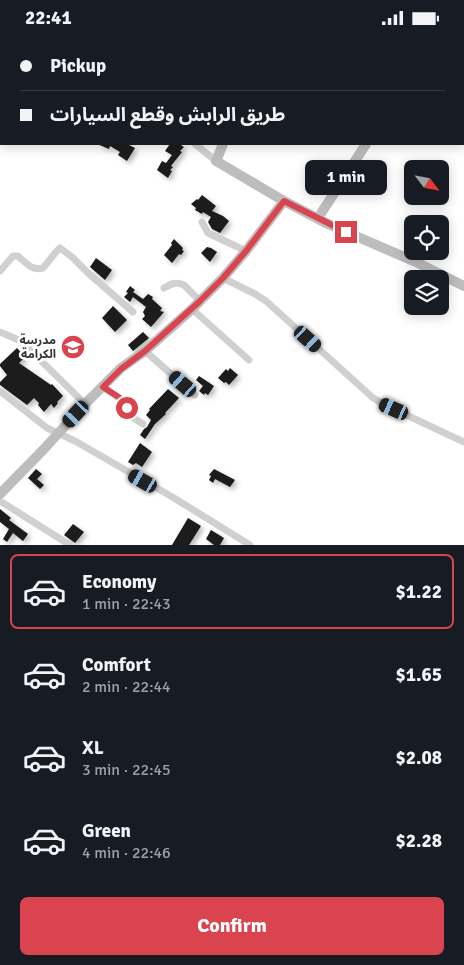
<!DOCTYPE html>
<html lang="en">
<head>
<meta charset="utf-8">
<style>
	body { margin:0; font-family:Signika,"Noto Sans Arabic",sans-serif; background:#242831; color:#f1f3f6; height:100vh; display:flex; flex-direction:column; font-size:19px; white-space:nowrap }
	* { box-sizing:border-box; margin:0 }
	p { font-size:16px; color:#9ea1a6 }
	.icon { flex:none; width:28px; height:28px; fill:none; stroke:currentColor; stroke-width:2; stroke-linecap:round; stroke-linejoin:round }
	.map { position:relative; height:510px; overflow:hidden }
	.drawer { display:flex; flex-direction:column; background:#171b24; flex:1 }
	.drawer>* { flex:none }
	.hud { position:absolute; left:0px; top:0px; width:465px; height:110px; box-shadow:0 2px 12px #0003; display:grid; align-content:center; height:110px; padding:0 20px; background:#171b24 }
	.needle { width:32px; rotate:122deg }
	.buttons { position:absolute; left:404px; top:125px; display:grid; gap:10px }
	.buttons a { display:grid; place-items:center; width:45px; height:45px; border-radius:8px; background:#171b24; box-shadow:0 2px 12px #0003; font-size:25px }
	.end { position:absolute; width:22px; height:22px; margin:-11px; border:6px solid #da444f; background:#fff; box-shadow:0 0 0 2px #fff }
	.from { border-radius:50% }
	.bubble { position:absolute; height:35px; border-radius:8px; background:#171b24; box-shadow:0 2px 12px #0003; font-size:16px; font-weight:700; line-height:35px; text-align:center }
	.car { position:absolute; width:15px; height:30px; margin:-15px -8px; border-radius:6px; box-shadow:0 0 4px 1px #0007; background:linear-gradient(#222 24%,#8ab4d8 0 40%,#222 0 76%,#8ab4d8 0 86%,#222 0) }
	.hud b { display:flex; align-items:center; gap:18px; height:48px; font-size:19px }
	.hud b+b { border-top:1px solid #363941 }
	.hud i { width:12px; height:12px; background:#f1f3f6 }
	ul { padding:9px 0 0; list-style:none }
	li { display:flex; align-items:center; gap:15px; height:75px; margin:0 10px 8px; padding:0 10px; border:2px solid transparent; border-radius:8px }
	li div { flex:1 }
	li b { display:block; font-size:19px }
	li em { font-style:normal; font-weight:700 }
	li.active { border-color:#da444f }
	li>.icon { width:45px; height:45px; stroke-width:1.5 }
	.cta { display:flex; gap:10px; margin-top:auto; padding:10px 20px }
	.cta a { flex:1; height:58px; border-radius:8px; background:#da444f; color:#fff; font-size:20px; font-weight:700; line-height:58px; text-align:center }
	.status { display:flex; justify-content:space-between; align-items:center; height:35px; padding:0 25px; background:#171b24; direction:ltr }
	.status svg { height:14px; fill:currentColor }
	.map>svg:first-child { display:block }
</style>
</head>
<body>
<div class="status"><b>22:41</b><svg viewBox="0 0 49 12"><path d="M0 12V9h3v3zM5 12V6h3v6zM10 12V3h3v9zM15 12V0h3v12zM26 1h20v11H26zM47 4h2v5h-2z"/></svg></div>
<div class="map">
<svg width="464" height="510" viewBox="0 0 464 510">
	<defs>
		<filter id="shadow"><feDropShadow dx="3" dy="3" stdDeviation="2.5" flood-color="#0004"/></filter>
	</defs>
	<rect width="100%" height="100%" fill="#fff"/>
	<!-- building -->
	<g fill="#1a1a1a" filter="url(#shadow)">
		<path d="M97 109H127L135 113 127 126 118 120 120 117 110 111 109 114Z"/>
		<path d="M170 109H179L184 112 180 116 182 117 171 131 173 132 170 135 172 136 168 143 157 135 162 126 166 128 172 120 165 116Z"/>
		<path d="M202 160 216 171 212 176 223 181 229 186 220 198 212 194 208 187 211 182 203 177 202 179 195 175 196 173 191 169 197 164 198 165Z"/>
		<path d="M174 204 183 213 182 215 184 216 181 220 179 219 172 228 164 220 172 210 171 208Z"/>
		<path d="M207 212 211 213 217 217 210 227 201 218Z"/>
		<path d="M96 223 112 235 105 245 90 232Z"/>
		<path d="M130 251 135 255 133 257 143 264 148 259 153 262 152 264 162 273 160 276 164 277 151 292 142 284 145 281 143 277 146 272 133 262 130 267 124 262 128 258 126 257Z"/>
		<path d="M113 271 127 285 115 297 102 283Z"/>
		<path d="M143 297 149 303 133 316 128 310Z"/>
		<path d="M17 313 25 322 19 328 51 350 52 349 63 361 57 367 58 368 54 373 51 369 44 377 38 370 39 368 34 363 27 370 0 350V347L7 340 0 331V329Z"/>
		<path d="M230 333 238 340 229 350 226 347 224 348 218 343 226 334 228 336Z"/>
		<path d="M199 341 214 351 208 360 205 358 204 360 199 356 203 351 196 345Z"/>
		<path d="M168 354 179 363 165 378 166 379 155 389 145 404 140 400 144 394 147 392 151 385 146 380 150 375 149 374Z"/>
		<path d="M140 408 152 417 142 432 136 428 133 430 128 427Z"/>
		<path d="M36 434 42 439 37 444 44 450 40 454 28 443Z"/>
		<path d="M214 434 235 445 230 452 215 444 213 448 209 445 211 441 209 440Z"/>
		<path d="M0 474 11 483 9 485 28 499 23 506 13 498 7 507 3 504 9 494 0 487Z"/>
		<path d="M188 483 201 491 189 510H172Z"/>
		<path d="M73 489 84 497 75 508 64 500Z"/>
		<path d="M211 495 224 503 220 510H214L206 504Z"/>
	</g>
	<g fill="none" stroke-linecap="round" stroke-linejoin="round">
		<!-- street -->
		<g stroke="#d0d0d0" stroke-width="7">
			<path d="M24 0 25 1"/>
			<path d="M104 0 106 1"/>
			<path d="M195 109 216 126"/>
			<path d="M202 187 208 198 246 216"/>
			<path d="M0 236 13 221H18C26 228 32 236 43 233L56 217 60 213 72 222 88 238 133 277"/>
			<path d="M223 243 255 259 266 266 372 362 383 369 464 407"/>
			<path d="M164 253C171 249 176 246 184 250L200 266"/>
			<path d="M192 274 249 325"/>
			<path d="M0 297 21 306 85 369"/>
			<path d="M145 316 195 360"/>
			<path d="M103 352 119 363 125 369 132 382 143 389"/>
			<path d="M0 356 47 393 75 406 174 463 250 510"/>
			<path d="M0 466 70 510"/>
		</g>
		<!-- secondary -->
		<g stroke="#bdbdbd" stroke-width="10">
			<path d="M276 1V0"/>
			<path d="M443 1 444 0"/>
			<path d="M223 109 216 126 284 166"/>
			<path d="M318 183 366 109"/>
			<path d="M0 459 44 414 85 369 121 333 145 316 192 274 223 243 246 216 284 166 328 189 418 228 464 251"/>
		</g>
	</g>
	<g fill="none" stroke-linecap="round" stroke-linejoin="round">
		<!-- route -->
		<path stroke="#da444f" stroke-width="6" d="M127 373 120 363 103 352 121 334 145 316 200 266 223 243 246 216 284 166 346 197"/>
	</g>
	<!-- icons -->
	<defs>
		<g id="school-disc" transform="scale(1.25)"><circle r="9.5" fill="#da444f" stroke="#fff"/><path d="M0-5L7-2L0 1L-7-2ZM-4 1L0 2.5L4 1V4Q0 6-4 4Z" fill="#fff"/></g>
	</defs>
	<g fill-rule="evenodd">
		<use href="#school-disc" x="73" y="312"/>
	</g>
	<g text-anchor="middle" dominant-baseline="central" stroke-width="5" stroke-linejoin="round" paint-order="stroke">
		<!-- poi labels -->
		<g font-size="12" font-weight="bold" fill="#333" stroke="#fff" text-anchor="end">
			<text x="56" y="305">مدرسة<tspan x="56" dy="14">الكرامة</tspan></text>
		</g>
	</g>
</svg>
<div class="buttons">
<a><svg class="needle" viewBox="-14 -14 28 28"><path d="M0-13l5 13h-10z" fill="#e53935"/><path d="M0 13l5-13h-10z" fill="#9ea1a6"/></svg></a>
<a><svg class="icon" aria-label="locate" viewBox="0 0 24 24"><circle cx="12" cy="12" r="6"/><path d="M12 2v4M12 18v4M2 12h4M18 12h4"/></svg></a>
<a><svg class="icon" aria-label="layers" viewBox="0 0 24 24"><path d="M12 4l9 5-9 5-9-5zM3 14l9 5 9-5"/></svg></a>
</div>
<i class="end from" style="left:127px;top:373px"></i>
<i class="end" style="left:346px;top:197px"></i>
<div class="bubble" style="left:305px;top:125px;width:82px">1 min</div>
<i class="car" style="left:308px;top:304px;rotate:132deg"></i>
<i class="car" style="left:183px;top:349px;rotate:311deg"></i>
<i class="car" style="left:394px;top:374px;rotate:294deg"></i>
<i class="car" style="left:76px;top:379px;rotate:223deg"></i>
<i class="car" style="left:143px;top:446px;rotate:300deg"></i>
<div class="hud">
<b><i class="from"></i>Pickup</b>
<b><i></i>طريق الرابش وقطع السيارات</b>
</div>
</div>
<section class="drawer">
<ul>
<li class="active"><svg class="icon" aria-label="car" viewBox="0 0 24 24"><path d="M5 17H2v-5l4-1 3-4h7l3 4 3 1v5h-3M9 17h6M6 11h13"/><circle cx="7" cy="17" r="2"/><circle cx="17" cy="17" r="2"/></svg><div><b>Economy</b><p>1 min · 22:43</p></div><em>$1.22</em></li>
<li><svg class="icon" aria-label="car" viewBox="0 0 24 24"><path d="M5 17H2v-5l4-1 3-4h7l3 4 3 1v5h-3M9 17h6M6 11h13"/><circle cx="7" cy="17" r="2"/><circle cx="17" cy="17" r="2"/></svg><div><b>Comfort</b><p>2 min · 22:44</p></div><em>$1.65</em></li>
<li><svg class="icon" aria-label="car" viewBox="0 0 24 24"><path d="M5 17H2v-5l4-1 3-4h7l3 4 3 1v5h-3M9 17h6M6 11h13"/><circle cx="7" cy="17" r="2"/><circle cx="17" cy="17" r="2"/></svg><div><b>XL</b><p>3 min · 22:45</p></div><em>$2.08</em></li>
<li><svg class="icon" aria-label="car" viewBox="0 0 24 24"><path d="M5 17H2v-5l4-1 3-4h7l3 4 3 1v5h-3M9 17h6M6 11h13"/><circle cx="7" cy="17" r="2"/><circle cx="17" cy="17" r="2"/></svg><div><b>Green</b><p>4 min · 22:46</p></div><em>$2.28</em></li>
</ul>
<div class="cta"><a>Confirm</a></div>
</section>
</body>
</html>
